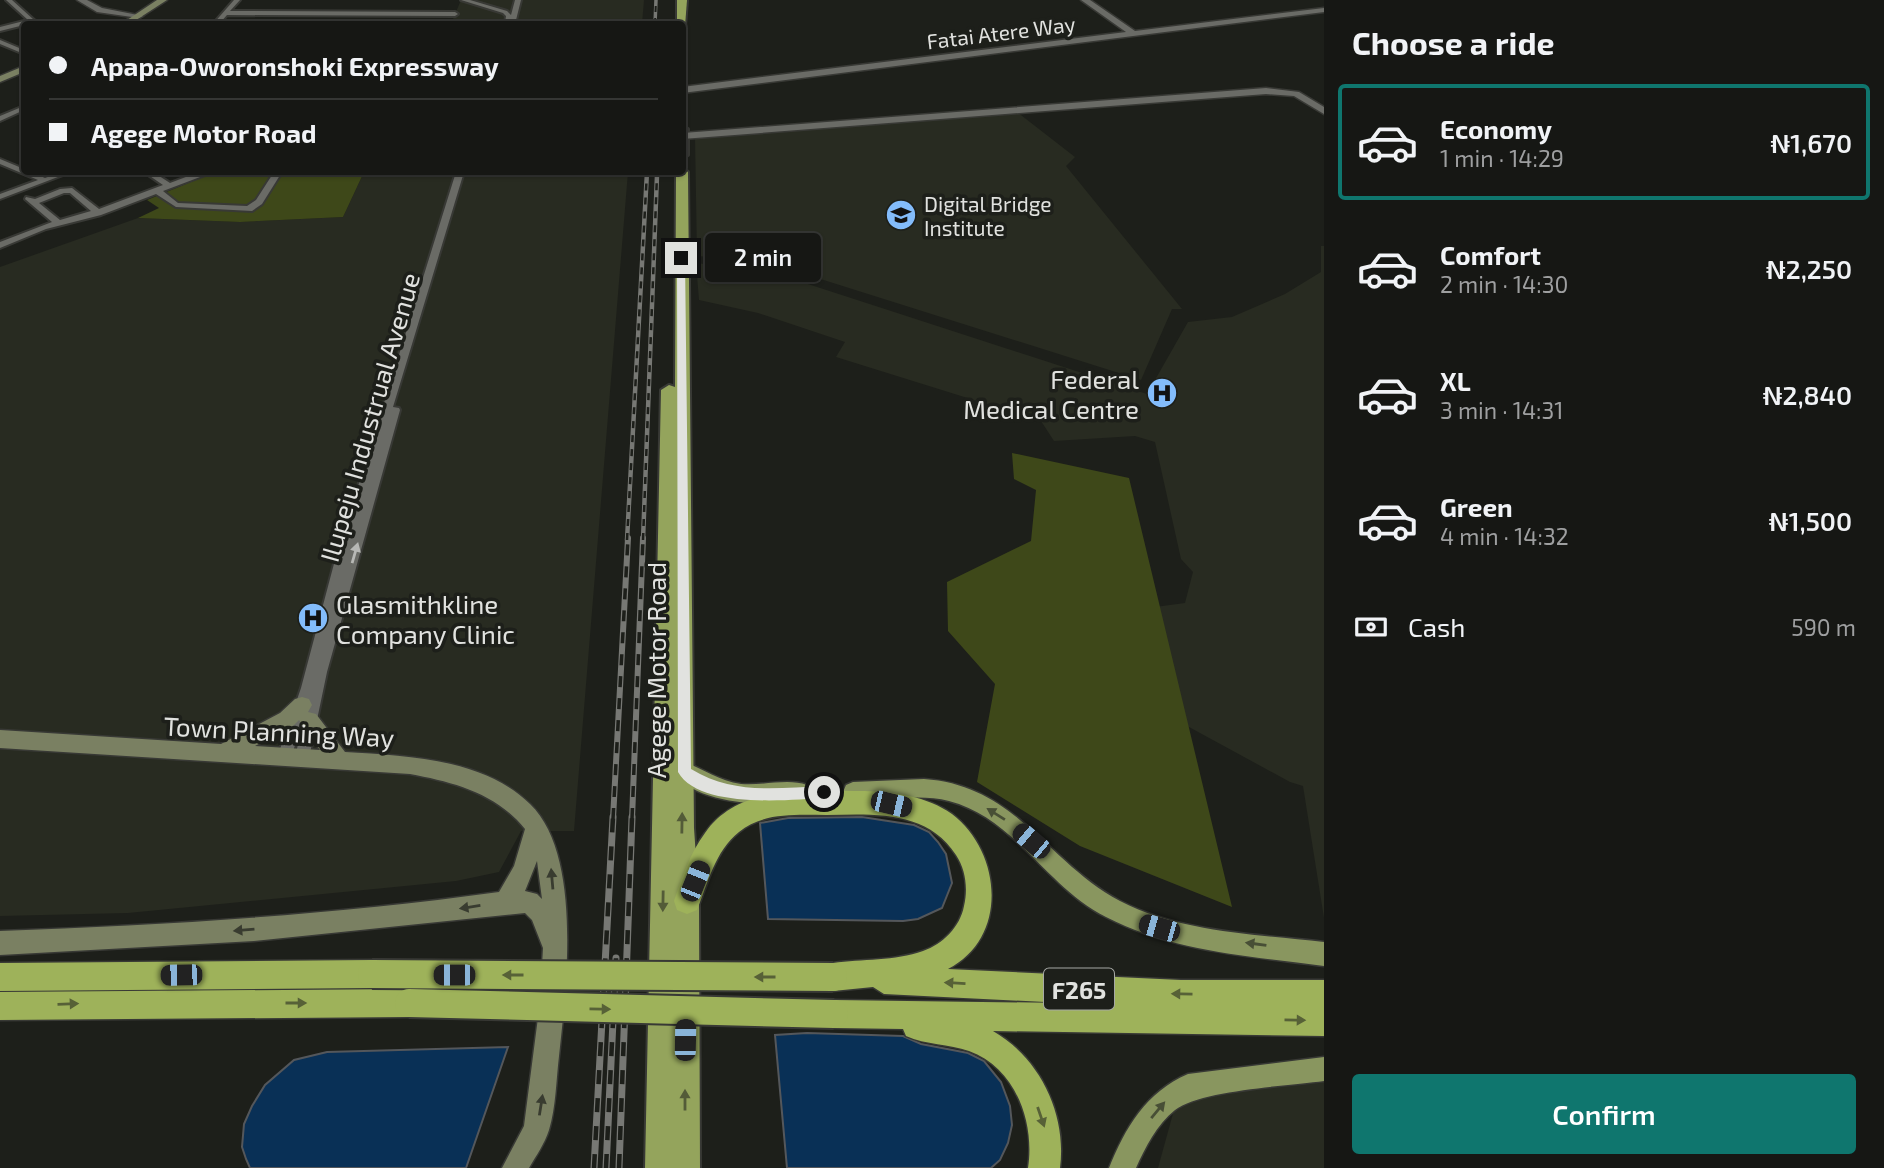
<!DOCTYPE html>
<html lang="en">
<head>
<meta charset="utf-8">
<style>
	body { margin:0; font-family:"Exo 2",sans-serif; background:#232422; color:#f1f3f6; height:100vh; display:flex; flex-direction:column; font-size:26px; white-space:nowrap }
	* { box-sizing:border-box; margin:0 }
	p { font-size:23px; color:#9e9fa0 }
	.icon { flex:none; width:38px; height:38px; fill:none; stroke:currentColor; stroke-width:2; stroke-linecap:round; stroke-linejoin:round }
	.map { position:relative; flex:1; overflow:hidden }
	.drawer { display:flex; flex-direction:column; background:#161714; width:560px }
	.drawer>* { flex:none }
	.top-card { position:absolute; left:21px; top:21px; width:665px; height:154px; border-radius:7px; box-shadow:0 2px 5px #0004,0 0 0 2px #353634; display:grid; align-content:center; height:154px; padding:0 28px; background:#161714 }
	.end { position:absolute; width:32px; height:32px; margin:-16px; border:9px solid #e1e2df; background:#111; box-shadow:0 0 0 4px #111 }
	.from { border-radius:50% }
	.bubble { position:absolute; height:49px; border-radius:7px; background:#161714; box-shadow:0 2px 5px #0004,0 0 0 2px #353634; font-size:23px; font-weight:600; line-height:49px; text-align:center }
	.car { position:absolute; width:21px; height:42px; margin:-21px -10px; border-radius:9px; box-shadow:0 0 5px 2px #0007; background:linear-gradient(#222 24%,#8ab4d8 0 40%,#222 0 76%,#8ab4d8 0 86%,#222 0) }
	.top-card b { display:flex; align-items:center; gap:24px; height:66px; font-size:26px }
	.top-card b+b { border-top:2px solid #353634 }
	.top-card i { width:18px; height:18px; background:#f1f3f6 }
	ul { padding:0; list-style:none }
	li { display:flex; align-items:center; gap:21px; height:116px; margin:0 14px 10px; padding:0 14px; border:4px solid transparent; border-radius:7px }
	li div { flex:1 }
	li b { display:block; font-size:26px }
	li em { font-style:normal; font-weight:600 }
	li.active { border-color:#0f766e }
	li>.icon { width:63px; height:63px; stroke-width:1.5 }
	h2 { padding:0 28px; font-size:32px; line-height:84px }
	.pay { display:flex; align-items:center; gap:18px; height:77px; padding:0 28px; font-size:26px }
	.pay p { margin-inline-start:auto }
	.primary-button { display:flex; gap:14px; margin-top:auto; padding:14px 28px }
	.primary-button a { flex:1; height:80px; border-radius:7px; background:#0f766e; color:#fff; font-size:28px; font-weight:600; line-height:80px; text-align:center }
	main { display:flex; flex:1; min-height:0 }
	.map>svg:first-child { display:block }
</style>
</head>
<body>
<main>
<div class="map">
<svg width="1324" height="1168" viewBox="0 0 1324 1168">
	<rect width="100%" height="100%" fill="#1d1f1a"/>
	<!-- built -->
	<g fill="#282b21">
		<path d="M461 0H644L642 24H451Z"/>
		<path d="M1017 112 1075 157 1066 166 1182 309H1172L1141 380 776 265 748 260 697 256 695 137Z"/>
		<path d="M364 172H628L574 831H521L499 872 456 881 128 913 0 916V267L138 218 240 222 343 217Z"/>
		<path d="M1321 246H1324V918L1303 786 1290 782 1167 715 1155 607 1185 603 1193 572 1181 559 1155 442 1135 436 1054 441 1041 421 836 357 845 342 758 313 699 300 696 263 771 272 1147 394 1188 322 1232 317 1285 294 1321 272Z"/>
		<path d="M1324 1067V1168H1158L1180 1088Z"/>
	</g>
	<!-- green -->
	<g fill="#3e4819">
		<path d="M215 172H364L343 217 240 222 138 218 159 208 147 200Z"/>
		<path d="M1012 453 1129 478 1232 907 1080 846 977 782 995 684 948 631 947 582 1031 541 1036 490 1014 479Z"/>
	</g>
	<!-- building -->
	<g fill="#093056" stroke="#54575b" stroke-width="2">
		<path d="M862 817 914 825 929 832 938 842 946 854 952 883 942 908 918 919 903 921 768 919 760 823 788 818Z"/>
		<path d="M807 1033 903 1036 921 1044 968 1053 984 1061 1001 1082 1010 1106 1012 1125 1008 1143 1000 1160 991 1168H787L775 1035Z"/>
		<path d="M508 1047 466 1168H250L246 1159 242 1147 244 1124 252 1106 265 1085 294 1060 327 1052Z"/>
	</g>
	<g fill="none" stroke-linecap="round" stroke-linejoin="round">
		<!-- minor casing -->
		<g stroke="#383935" stroke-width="4">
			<g id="minor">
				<path d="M6 0H12L34 20 44 24 32 23 0 31V27L28 20Z"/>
				<path d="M234 0H240L230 11 455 12 458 14 455 16 227 15 219 24H213Z"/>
				<path d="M461 0H470L507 11 511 15 515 0H521L515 24H505L506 16 503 13Z"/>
				<path d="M0 40 24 50V54L0 44Z"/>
				<path d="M24 106V110L0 121V116Z"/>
				<path d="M0 159 24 169V172H31L45 178 61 172H71L0 199V194L38 180 0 164Z"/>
				<path d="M144 172H153L170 183 199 172H209L208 174 163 191 178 203 247 206 256 200 274 172H282L262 204 252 211 176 207 156 194 101 215 46 229 0 248V242L52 222 25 199 26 197 35 199 60 189 72 188 99 209 163 185ZM64 193H70L91 211 60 220 39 203Z"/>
				<path d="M456 172H464L393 407 399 408 400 410 327 672 309 758 307 762 302 764 297 762 295 758 302 726 289 762 284 764 279 762 277 758 301 688 335 560Z"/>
			</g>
		</g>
		<!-- tertiary casing -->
		<g stroke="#383935" stroke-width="3">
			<g id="tertiary">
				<path d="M77 0H87L102 8 143 16 139 18 97 12Z"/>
				<path d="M1081 0H1090L1135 31 1324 8V12L682 93V87L1126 32Z"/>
				<path d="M1266 88 1299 92 1324 107V114L1294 96 1266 94 682 139 683 133Z"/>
			</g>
		</g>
		<!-- secondary casing -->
		<g stroke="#383935" stroke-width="3">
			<g id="secondary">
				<path d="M157 0H167L130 24H121Z"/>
				<path d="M24 66V72L0 82V76Z"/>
				<path d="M302 697 309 699 312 705 308 712 316 714 345 752C407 756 483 758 530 804 583 855 566 990 559 1056 556 1081 556 1107 549 1130 545 1143 536 1156 529 1168H502L524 1126 540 1002 543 948 532 920 525 913 254 941 0 955V931C167 925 333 915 499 892L514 866 525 829C496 793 453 782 410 774L0 748V730L221 744 280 713 295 699ZM299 720 320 750 255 746 294 725ZM537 861 542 899 537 894 525 891Z"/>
			</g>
		</g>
		<!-- primary casing -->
		<g stroke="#383935" stroke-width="3">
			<g id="primary">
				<path d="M684 762C704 769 719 781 741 784 762 786 788 778 807 785L810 792 807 799C778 810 689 804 674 771L677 764Z"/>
				<path d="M924 779C1016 785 1048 863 1120 901 1182 933 1257 934 1324 942V966C1250 956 1174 952 1106 917 1047 888 1015 818 949 801 918 793 884 801 853 802L846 799 843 792 846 785 853 782Z"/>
				<path d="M1324 1057V1081C1288 1086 1201 1090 1175 1110 1157 1124 1145 1148 1136 1168H1109C1125 1128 1146 1092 1188 1074Z"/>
			</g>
		</g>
		<!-- trunk casing -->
		<g stroke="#383935" stroke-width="4">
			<g id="trunk">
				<path d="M677 0H687L685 26 677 24Z"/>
				<path d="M682 126 688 129V155L682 158Z"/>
				<path d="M682 168 688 172 694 828 699 901 700 1168H645L661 390 669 385 675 387 676 172H682Z"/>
			</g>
		</g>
		<!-- motorway casing -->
		<g stroke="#383935" stroke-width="3">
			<g id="motorway">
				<path d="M864 791C894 792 927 796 952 814 1002 852 1009 938 948 969L1181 980H1324V1036L993 1031C1040 1058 1067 1114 1060 1168H1028C1035 1123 1016 1068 969 1051 949 1044 926 1045 906 1036L903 1029 834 1028 824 1024 820 1014 824 1004 834 1000 1065 1003 884 994 873 987 833 991 823 987 819 977 823 967 833 963C862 959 895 961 923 951 943 944 960 927 964 906 968 889 966 870 956 855 927 810 874 814 826 815 797 815 763 812 739 832 715 851 708 883 697 910L687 914 677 910 674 901C682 878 690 853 705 833 739 783 811 791 864 791Z"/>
				<path d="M372 960 382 964 386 974 382 984 372 988 0 991V963Z"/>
				<path d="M409 989 419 993 423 1003 419 1013 409 1017 0 1020V992Z"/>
			</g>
		</g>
		<!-- minor -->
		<use href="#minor" fill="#6a6b66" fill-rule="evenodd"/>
		<!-- tertiary -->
		<use href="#tertiary" fill="#6a6b66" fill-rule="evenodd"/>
		<!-- secondary -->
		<use href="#secondary" fill="#7a8062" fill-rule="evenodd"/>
		<!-- primary -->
		<use href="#primary" fill="#89965f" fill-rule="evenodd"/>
		<!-- trunk -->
		<use href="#trunk" fill="#94a45c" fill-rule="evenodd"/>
		<!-- motorway -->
		<use href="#motorway" fill="#9eb25a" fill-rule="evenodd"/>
		<!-- rail-far3 casing -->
		<g stroke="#777874" stroke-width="3.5">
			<path id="rail-far3" d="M655 24 656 0"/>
		</g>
		<!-- rail-far2 casing -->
		<g stroke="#777874" stroke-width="4.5">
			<g id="rail-far2">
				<path d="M627 540 647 172"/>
				<path d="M643 540 657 175"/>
			</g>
		</g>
		<!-- rail-far1 casing -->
		<g stroke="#777874" stroke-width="6">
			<g id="rail-far1">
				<path d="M613 819 628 538"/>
				<path d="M632 819 643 538"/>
			</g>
		</g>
		<!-- rail casing -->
		<g stroke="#777874" stroke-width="7">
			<g id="rail">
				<path d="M594 1168 613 817"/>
				<path d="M606 1168 616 958"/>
				<path d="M619 1168 632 817"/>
			</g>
		</g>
		<!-- rail-far3 -->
		<use href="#rail-far3" stroke="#1d1f1a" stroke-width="2" stroke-dasharray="6" stroke-linecap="butt"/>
		<!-- rail-far2 -->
		<use href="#rail-far2" stroke="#1d1f1a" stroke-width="2.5" stroke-dasharray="7" stroke-linecap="butt"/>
		<!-- rail-far1 -->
		<use href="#rail-far1" stroke="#1d1f1a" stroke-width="3.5" stroke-dasharray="11" stroke-linecap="butt"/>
		<!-- rail -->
		<use href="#rail" stroke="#1d1f1a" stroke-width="4.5" stroke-dasharray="14" stroke-linecap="butt"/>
		<!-- motorway-bridge casing -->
		<g stroke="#383935" stroke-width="32" stroke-linecap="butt">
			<g id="motorway-bridge">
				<path d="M372 974 833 977"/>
				<path d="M409 1003 834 1014"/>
			</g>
		</g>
		<!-- motorway-bridge -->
		<use href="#motorway-bridge" stroke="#9eb25a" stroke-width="28"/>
	</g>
	<!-- one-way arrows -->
	<defs><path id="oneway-solid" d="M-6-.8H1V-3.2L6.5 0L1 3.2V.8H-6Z" transform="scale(1.75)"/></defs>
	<use fill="#b7b8b5" href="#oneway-solid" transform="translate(355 553) rotate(-74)"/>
	<g fill="#484f36">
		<use href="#oneway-solid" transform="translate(996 814) rotate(-148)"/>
		<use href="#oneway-solid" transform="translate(1256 944) rotate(-172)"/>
		<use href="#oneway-solid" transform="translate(1158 1110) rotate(-50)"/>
	</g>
	<g fill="#535b38">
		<use href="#oneway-solid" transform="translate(682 823) rotate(-89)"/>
		<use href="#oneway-solid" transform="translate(663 901) rotate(91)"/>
		<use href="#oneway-solid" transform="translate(685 1100) rotate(-90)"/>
	</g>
	<g fill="#393c30">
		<use href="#oneway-solid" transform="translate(552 879) rotate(-95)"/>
		<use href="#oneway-solid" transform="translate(470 907) rotate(171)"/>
		<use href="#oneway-solid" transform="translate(244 930) rotate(175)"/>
		<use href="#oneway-solid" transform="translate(541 1105) rotate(-81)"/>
	</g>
	<g fill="#576137">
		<use href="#oneway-solid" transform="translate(513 975) rotate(-180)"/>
		<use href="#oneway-solid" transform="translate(765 977) rotate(-180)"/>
		<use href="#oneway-solid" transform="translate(955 983) rotate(-177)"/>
		<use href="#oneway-solid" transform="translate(1182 994) rotate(-179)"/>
		<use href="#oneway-solid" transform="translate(296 1003)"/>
		<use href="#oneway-solid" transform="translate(68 1004) rotate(-2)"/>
		<use href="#oneway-solid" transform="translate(600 1009) rotate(1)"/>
		<use href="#oneway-solid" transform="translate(1295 1020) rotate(1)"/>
		<use href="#oneway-solid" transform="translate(1041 1117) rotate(71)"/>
	</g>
	<!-- route -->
	<path fill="#e1e2df" d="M681 256 685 258 691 769C734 795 776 788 824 786L831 792 824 798C788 800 699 809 678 772L677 258Z"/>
	<!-- icons -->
	<defs>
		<g id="university-disc" transform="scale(1.575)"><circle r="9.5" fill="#83bcfb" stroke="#1d1f1a"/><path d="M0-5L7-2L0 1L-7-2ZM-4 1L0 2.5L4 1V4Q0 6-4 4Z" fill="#111"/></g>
		<g id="hospital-disc" transform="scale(1.575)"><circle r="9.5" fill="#83bcfb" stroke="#1d1f1a"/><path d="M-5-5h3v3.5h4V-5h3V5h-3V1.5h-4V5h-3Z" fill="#111"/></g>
	</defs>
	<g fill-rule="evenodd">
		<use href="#university-disc" x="901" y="215"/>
		<use href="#hospital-disc" x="1162" y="393"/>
		<use href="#hospital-disc" x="313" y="618"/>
	</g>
	<g text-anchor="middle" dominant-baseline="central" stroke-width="7" stroke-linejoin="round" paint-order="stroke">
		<!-- far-street labels -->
		<g font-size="21" fill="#e1e2df" stroke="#1d1f1a">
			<text transform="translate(1001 32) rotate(-7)">Fatai Atere Way</text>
		</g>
		<!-- far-poi labels -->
		<g font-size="21" fill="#e1e2df" stroke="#1d1f1a" text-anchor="start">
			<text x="924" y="203">Digital Bridge<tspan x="924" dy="24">Institute</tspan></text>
		</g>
		<!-- shield labels -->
		<rect fill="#1d1f1a" stroke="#a6a8a4" stroke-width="2" x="1044" y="968.5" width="70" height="41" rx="5"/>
		<g font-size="24" font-weight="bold" fill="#e1e2df">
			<text x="1079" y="989">F265</text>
		</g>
		<!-- poi labels -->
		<g font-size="26" fill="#e1e2df" stroke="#1d1f1a" text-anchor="end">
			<text x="1139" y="378">Federal<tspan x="1139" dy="30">Medical Centre</tspan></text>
			<text x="336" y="603" text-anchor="start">Glasmithkline<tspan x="336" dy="30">Company Clinic</tspan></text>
		</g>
		<!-- street labels -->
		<g font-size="26" fill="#e1e2df" stroke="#1d1f1a">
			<text transform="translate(369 417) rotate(-74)">Ilupeju Industrual Avenue</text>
			<text transform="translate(655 670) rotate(-90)">Agege Motor Road</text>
			<text transform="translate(279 731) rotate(3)">Town Planning Way</text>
		</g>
	</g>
</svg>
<i class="end from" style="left:824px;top:792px"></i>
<i class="end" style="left:681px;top:258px"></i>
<div class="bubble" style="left:705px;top:233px;width:116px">2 min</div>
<i class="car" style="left:891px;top:804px;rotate:103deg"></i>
<i class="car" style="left:1031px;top:841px;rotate:310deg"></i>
<i class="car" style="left:695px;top:881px;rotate:22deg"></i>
<i class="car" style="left:1159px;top:928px;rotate:286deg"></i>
<i class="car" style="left:181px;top:975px;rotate:269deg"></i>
<i class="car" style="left:454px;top:975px;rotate:270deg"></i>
<i class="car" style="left:685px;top:1040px;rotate:1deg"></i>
<div class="top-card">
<b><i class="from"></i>Apapa-Oworonshoki Expressway</b>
<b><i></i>Agege Motor Road</b>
</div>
</div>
<section class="drawer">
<h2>Choose a ride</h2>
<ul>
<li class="active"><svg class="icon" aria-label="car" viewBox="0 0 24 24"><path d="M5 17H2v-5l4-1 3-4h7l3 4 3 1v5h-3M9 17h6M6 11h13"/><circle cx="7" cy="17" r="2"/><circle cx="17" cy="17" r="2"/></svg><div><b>Economy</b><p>1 min · 14:29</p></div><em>₦1,670</em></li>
<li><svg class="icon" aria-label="car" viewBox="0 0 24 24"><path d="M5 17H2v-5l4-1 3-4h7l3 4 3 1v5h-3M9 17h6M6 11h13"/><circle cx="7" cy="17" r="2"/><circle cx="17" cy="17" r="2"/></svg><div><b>Comfort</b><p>2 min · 14:30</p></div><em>₦2,250</em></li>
<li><svg class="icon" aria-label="car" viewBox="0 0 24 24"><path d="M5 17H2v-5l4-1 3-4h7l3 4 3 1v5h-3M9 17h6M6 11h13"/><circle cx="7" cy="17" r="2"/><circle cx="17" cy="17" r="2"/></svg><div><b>XL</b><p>3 min · 14:31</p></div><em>₦2,840</em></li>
<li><svg class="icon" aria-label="car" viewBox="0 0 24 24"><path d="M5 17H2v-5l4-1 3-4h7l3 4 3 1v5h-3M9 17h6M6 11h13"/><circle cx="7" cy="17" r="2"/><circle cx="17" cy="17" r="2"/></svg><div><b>Green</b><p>4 min · 14:32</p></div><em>₦1,500</em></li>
</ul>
<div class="pay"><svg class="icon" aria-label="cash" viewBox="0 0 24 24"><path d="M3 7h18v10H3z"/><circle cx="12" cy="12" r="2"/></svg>Cash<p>590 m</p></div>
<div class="primary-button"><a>Confirm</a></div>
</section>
</main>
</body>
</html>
